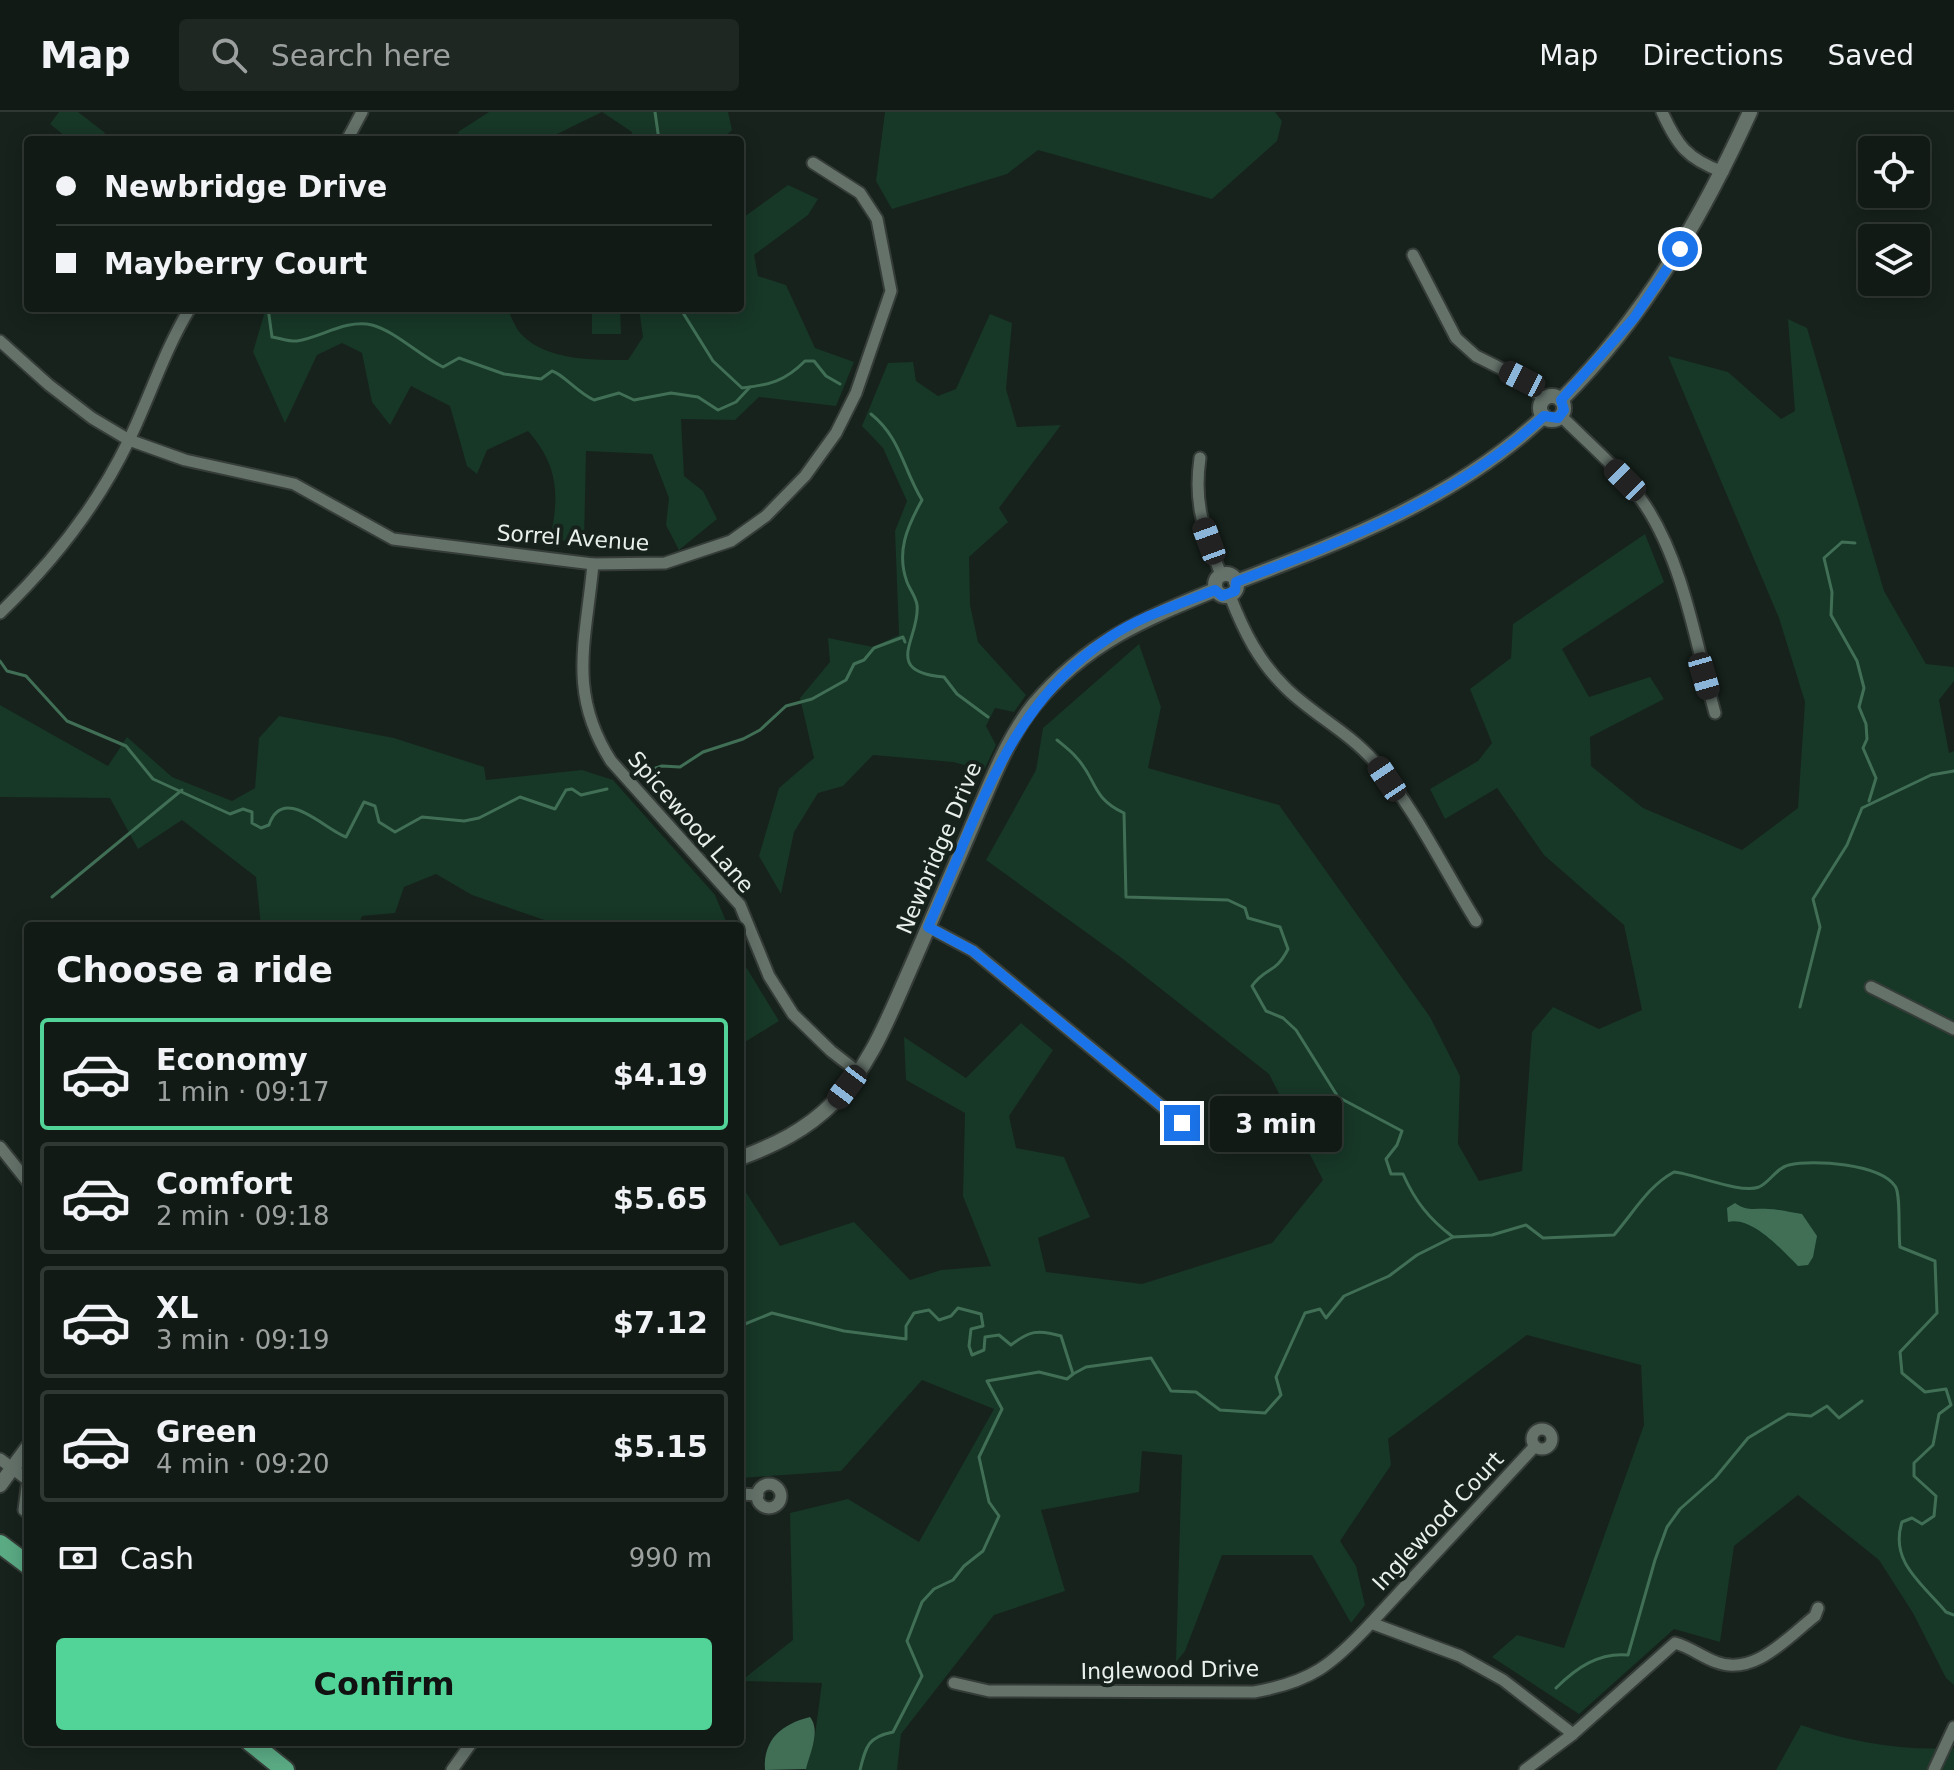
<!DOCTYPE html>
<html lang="en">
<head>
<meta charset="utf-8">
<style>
	body { margin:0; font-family:"DejaVu Sans",sans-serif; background:#1e2722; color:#f1f3f6; height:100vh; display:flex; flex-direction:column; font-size:30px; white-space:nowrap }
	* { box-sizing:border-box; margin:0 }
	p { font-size:26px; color:#9ca1a0 }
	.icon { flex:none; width:44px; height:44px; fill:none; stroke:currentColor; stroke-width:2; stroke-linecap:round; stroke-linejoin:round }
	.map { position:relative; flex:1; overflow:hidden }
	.sheet { position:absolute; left:24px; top:810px; width:720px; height:824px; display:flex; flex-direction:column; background:#111a15; border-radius:8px; box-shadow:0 4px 20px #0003,0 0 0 2px #303834 }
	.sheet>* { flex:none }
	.hud { position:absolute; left:24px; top:24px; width:720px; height:176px; border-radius:8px; box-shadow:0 4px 20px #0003,0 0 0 2px #303834; display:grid; align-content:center; height:176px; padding:0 32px; background:#111a15 }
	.controls { position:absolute; left:1858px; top:24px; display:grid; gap:16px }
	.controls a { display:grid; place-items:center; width:72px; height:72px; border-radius:8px; background:#111a15; box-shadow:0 4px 20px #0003,0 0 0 2px #303834; font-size:40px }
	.end { position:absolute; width:36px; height:36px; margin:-18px; border:10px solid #1a73e8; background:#fff; box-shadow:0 0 0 4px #fff }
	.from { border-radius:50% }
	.bubble { position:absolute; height:56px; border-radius:8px; background:#111a15; box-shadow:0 4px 20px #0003,0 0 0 2px #303834; font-size:26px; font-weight:600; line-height:56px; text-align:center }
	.car { position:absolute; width:24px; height:48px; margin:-24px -12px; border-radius:10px; box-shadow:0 0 6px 2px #0007; background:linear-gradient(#222 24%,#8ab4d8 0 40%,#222 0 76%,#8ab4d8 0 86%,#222 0) }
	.hud b { display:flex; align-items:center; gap:28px; height:76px; font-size:30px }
	.hud b+b { border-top:2px solid #303834 }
	.hud i { width:20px; height:20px; background:#f1f3f6 }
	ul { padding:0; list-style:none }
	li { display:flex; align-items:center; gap:24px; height:112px; margin:0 16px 12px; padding:0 16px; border:4px solid #303834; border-radius:8px }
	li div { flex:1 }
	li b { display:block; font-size:30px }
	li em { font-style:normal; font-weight:600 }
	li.active { border-color:#52d397 }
	li>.icon { width:72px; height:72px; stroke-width:1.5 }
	h2 { padding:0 32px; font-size:36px; line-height:96px }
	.pay { display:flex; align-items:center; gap:20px; height:88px; padding:0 32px; font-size:30px }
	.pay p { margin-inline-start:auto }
	.button { display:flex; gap:16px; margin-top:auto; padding:16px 32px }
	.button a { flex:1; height:92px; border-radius:8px; background:#52d397; color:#111; font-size:32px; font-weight:600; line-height:92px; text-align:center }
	header { display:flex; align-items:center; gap:48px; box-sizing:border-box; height:112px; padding:0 40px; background:#111a15; border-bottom:2px solid #303834 }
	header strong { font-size:38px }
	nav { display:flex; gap:44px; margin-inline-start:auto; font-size:28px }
	.search { width:560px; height:72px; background:#1e2722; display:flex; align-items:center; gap:20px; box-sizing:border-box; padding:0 28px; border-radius:8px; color:#9ca1a0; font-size:30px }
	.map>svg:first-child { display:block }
</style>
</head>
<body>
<header>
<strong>Map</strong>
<div class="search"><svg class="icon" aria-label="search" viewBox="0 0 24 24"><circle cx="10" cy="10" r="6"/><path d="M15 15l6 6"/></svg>Search here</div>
<nav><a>Map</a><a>Directions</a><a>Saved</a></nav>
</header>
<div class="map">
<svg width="1954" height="1658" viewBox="0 0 1954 1658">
	<rect width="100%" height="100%" fill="#17221c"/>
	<!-- green -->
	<g fill="#173727">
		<path d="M59 0H78L105 21 99 28H70L50 12Z"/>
		<path d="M489 0H728L732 18 721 28H633L632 20 602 0 553 24 552 28H462L458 20Z"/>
		<path d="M885 0H1275L1282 9 1277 29 1212 87 1038 38 1007 62 892 97 876 69Z"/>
		<path d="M788 73 818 87 808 103 754 143 758 164 786 173 815 236 854 250 836 294 759 285 735 308 681 307 684 364 703 379 717 407 679 438 666 413 669 386 652 342 586 339 584 432 550 426C560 383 558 353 528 319L487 338 477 362 467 354 450 294 411 274 390 313 372 290 362 241 342 231 317 243 285 311 253 240 266 196H507C511 204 516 218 523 224 549 249 595 248 628 248L643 225 639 196H740V108Z"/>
		<path d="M592 196H620L621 222H592Z"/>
		<path d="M990 202 1012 211 1006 277 1017 315 1061 313 999 396 1008 410 969 445 970 493 978 530 1026 583 1014 600 995 596 986 614 996 633 984 658 953 650 873 643 843 674 818 681 794 720 781 782 759 744 779 676 814 646 800 586 830 550 828 526 873 535 899 523 895 419 907 389 883 336 862 314 888 251 913 250 916 269 938 284 956 277Z"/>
		<path d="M1788 207 1807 216 1884 479 1926 552 1954 555V569L1939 588 1949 641 1954 639V1573L1946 1566 1913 1501 1879 1448 1798 1383 1734 1434 1720 1530 1674 1517 1579 1602 1492 1545 1517 1523 1564 1536 1644 1313 1641 1253 1527 1223 1388 1327 1391 1353 1340 1429 1356 1454 1365 1493 1351 1511 1312 1443H1222L1185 1539 1176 1550 1182 1343 1142 1339 1139 1380 1041 1398 1065 1479 994 1503 901 1622 897 1658H805L814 1630 822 1571 741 1569 793 1528 790 1401 848 1387 919 1430 994 1297 922 1268 841 1359 740 1366V1071L780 1134 854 1110 910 1168 941 1158 991 1154 963 1084 965 1001 906 968 904 925 966 966 1021 911 1053 938 1009 1004 1016 1036 1064 1045 1090 1105 1038 1126 1046 1160 1142 1172 1272 1131 1323 1068 1269 962 1123 847 986 748 1036 658 1043 616 1139 532 1161 595 1148 656 1279 693 1430 905 1460 964 1458 1032 1479 1069 1522 1059 1532 920 1553 895 1599 917 1642 898 1624 813 1544 743 1497 676 1445 707 1430 677 1478 649 1492 631 1470 577 1511 546 1513 512 1645 422 1664 470 1562 537 1589 585 1650 565 1664 587 1590 625 1591 654 1643 696 1742 738 1798 696 1805 590 1779 506 1668 244 1728 260 1781 307 1795 299Z"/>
		<path d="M0 593 108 654 127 625 172 665 232 689 255 676 259 626 279 604 394 626 484 655 486 668 582 658 613 668 715 783 728 814H562L472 783 436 762 404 775 395 801 362 804 358 814H261L256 765 182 708 138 737 110 686 0 685Z"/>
		<path d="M740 845 779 909 740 933Z"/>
		<path d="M1801 1613C1850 1630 1902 1639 1954 1636V1658H1776Z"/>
	</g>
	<!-- water -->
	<g fill="#406f56">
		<path d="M1735 1091C1748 1100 1755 1096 1768 1097 1779 1097 1791 1101 1802 1102L1817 1124 1813 1145 1808 1153 1798 1154C1782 1138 1752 1104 1728 1110L1727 1096Z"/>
		<path d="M810 1605C821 1619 810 1641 806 1657L765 1658C763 1627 782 1612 810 1605Z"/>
	</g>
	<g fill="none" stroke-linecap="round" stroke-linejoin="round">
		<!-- stream -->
		<g stroke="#406f56" stroke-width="3">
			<path d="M655 0 659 28"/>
			<path d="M268 196 272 225C280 226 290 230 297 229 322 225 346 207 372 213 395 219 420 244 443 255L459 246 504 262 541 267 552 259C563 262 578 281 594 288L619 281 634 288 671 281 698 285 718 298 736 290 750 275"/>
			<path d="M680 196 713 249 742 276C770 273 785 269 805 249H814L826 264 840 272"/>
			<path d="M871 302C901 326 903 357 922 388 907 415 896 440 907 470 910 478 916 485 917 493 921 525 880 560 944 565L957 582 988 605"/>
			<path d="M1855 431 1842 430 1824 446 1832 480 1831 503 1857 549 1864 576 1859 595 1866 612 1867 627 1863 636 1876 666 1869 689"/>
			<path d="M0 549 7 559 26 564 67 609 126 634 153 667 230 702 243 697 252 700V711L261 716 269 713C283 672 324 717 346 725L364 690 375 694 379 710 395 720 422 705 464 709 479 706 520 685 555 697 566 678 572 677 581 683 607 677"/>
			<path d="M1057 628C1063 633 1071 639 1076 645 1097 667 1091 686 1124 701L1126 785 1228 788 1245 796 1248 806 1280 815 1288 837C1275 863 1266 854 1252 874L1266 899 1283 906 1296 918 1338 985 1402 1019 1397 1033 1386 1047 1391 1062H1403C1415 1089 1429 1107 1453 1125"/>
			<path d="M644 660 662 654 680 655 703 640 743 627 760 618 786 594 812 587 846 568 854 552 864 548 874 536 903 525 905 530"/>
			<path d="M52 785 182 678"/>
			<path d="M1800 895 1820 815 1813 787 1847 733 1862 696 1931 663 1954 659"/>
			<path d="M740 1214 772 1201 844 1219 906 1227V1214L914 1201 929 1198 939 1208 951 1204 958 1196 981 1202 983 1214 971 1217 969 1234 972 1243 984 1238 985 1225 999 1223 1011 1233C1029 1219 1038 1217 1061 1224L1073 1262 1086 1255 1151 1246 1171 1279 1196 1280 1220 1298 1265 1301 1281 1283 1276 1265 1305 1201 1320 1197 1326 1206 1344 1184 1389 1164 1417 1143 1453 1125 1492 1123 1526 1113 1543 1126 1614 1123C1634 1100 1648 1074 1674 1060 1695 1062 1740 1082 1759 1075 1770 1070 1776 1056 1789 1053 1813 1047 1880 1052 1895 1074 1901 1081 1898 1121 1900 1135L1935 1149 1937 1201 1900 1240 1902 1261 1925 1280 1946 1277 1951 1293 1939 1302 1933 1333 1914 1351V1364L1936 1384 1934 1404 1922 1412 1912 1406 1902 1410C1889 1450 1923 1472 1946 1500L1954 1503"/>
			<path d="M1556 1576C1576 1556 1599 1540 1628 1543L1655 1448 1667 1415 1680 1397 1715 1366 1748 1326 1788 1302 1811 1304 1827 1294 1839 1306 1862 1289"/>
			<path d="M860 1658C866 1634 868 1625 893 1620L922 1564 907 1529 922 1490 934 1477 953 1468 964 1454 983 1439 999 1404 989 1390 979 1345 1002 1297 987 1269 1039 1260 1067 1267 1073 1262"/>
		</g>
		<!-- minor casing -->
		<g stroke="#363d39" stroke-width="15">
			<g id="minor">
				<path d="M1662 0C1677 33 1687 47 1723 60"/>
				<path d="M347 28 362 0"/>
				<path d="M1413 143 1456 226 1476 244 1522 267 1544 287"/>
				<path d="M0 229 49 273 92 306 129 328 185 348 294 372 393 427 593 452 665 451 731 429 766 404 805 364 836 321 856 281 891 179 877 107 860 81 813 51"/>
				<path d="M1561 304C1589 332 1622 359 1645 393 1684 452 1696 533 1715 601"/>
				<path d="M1200 346C1193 394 1205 419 1221 463"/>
				<path d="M593 452C586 529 567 580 611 649L740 793 769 864 793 902 831 939 858 960"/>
				<path d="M1230 484C1244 520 1259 550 1287 577 1314 603 1348 620 1373 648 1414 694 1443 756 1476 809"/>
				<path d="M0 501C53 450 96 396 128 330 150 285 164 239 190 196"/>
				<path d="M928 815 973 839 1182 1011"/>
				<path d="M1871 875 1954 917"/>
				<path d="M0 1035 28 1070"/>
				<circle cx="1542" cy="1327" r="10"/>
				<path d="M0 1347 28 1368 24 1398 28 1401"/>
				<circle cx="769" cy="1384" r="12"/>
				<path d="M740 1382 758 1383"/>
				<path d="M1371 1511 1535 1334"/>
				<path d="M954 1571 989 1579 1254 1580C1311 1570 1332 1553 1371 1511L1460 1544 1503 1568 1573 1622"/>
				<path d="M452 1658 472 1630"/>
				<path d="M1525 1658 1573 1622 1675 1531C1690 1535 1702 1545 1716 1550 1754 1565 1788 1525 1815 1504L1818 1496"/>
				<path d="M1934 1658 1954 1615"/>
			</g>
		</g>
		<!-- tertiary casing -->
		<g stroke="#363d39" stroke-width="18">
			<g id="tertiary">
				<circle cx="1552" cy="296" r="12"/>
				<path d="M1561 288C1644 206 1702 105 1750 0"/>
				<circle cx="1226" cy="473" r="11"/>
				<path d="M1236 470C1346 428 1457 386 1544 304"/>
				<path d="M740 1046C775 1033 806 1018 833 991 870 956 890 902 911 855 933 804 956 752 978 700 994 663 1009 624 1034 593 1086 531 1142 508 1215 478"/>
				<path d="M0 1373 28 1335"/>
			</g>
		</g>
		<!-- primary casing -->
		<g stroke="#363d39" stroke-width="22">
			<g id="primary">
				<path d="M0 1432 28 1453"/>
				<path d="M250 1630 285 1658"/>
			</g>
		</g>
		<!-- minor -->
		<use href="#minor" stroke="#64726a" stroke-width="11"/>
		<!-- tertiary -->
		<use href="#tertiary" stroke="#64726a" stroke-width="14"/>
		<!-- primary -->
		<use href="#primary" stroke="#5aaa84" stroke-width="18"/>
	</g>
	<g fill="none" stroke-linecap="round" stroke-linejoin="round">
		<!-- route -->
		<path stroke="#1a73e8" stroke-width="10" d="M1182 1011 973 839 928 815C977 707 1006 594 1110 525 1141 504 1180 492 1215 478L1222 484 1235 479 1236 470C1346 428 1457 386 1544 304L1558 306 1564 298 1561 288 1634 206 1680 137"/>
	</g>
	<g text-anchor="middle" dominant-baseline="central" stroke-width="8" stroke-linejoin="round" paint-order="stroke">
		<!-- street labels -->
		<g font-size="22" fill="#e9f0ec" stroke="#17221c">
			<text transform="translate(573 426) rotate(4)">Sorrel Avenue</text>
			<text transform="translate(691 710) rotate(49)">Spicewood Lane</text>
			<text transform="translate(939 736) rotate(-67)">Newbridge Drive</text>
			<text transform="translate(1438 1409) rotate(-47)">Inglewood Court</text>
			<text transform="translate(1170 1558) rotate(-1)">Inglewood Drive</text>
		</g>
	</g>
</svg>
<div class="controls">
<a><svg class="icon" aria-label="locate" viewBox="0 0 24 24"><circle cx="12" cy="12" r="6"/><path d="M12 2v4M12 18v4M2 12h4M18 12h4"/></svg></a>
<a><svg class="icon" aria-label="layers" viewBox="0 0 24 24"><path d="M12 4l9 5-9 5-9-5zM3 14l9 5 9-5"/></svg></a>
</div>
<i class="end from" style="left:1680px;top:137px"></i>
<i class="end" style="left:1182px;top:1011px"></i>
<div class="bubble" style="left:1210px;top:984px;width:132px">3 min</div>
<i class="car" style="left:1522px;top:267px;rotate:297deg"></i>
<i class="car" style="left:1625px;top:368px;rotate:315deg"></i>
<i class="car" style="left:1209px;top:429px;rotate:340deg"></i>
<i class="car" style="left:1704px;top:564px;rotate:164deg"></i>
<i class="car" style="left:1387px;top:667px;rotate:326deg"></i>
<i class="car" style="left:847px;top:975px;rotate:217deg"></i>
<div class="hud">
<b><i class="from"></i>Newbridge Drive</b>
<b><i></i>Mayberry Court</b>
</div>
<section class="sheet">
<h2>Choose a ride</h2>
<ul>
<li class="active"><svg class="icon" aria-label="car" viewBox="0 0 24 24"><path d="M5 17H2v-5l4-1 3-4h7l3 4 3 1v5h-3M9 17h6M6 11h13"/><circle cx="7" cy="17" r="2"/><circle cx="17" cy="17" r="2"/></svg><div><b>Economy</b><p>1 min · 09:17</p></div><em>$4.19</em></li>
<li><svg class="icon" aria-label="car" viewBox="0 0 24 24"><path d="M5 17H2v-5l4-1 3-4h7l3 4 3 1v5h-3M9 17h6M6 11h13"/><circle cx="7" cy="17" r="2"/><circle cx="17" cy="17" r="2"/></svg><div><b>Comfort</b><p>2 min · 09:18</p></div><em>$5.65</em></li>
<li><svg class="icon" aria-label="car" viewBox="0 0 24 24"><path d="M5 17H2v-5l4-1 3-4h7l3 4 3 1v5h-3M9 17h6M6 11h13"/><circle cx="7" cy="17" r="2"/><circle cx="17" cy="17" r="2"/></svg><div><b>XL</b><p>3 min · 09:19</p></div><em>$7.12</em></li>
<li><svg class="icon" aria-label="car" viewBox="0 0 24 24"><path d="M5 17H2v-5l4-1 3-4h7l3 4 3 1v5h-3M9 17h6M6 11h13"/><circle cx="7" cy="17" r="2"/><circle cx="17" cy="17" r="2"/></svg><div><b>Green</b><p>4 min · 09:20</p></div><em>$5.15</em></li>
</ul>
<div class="pay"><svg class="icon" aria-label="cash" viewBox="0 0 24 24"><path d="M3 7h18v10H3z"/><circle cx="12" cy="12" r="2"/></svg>Cash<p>990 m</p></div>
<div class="button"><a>Confirm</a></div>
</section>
</div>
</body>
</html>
